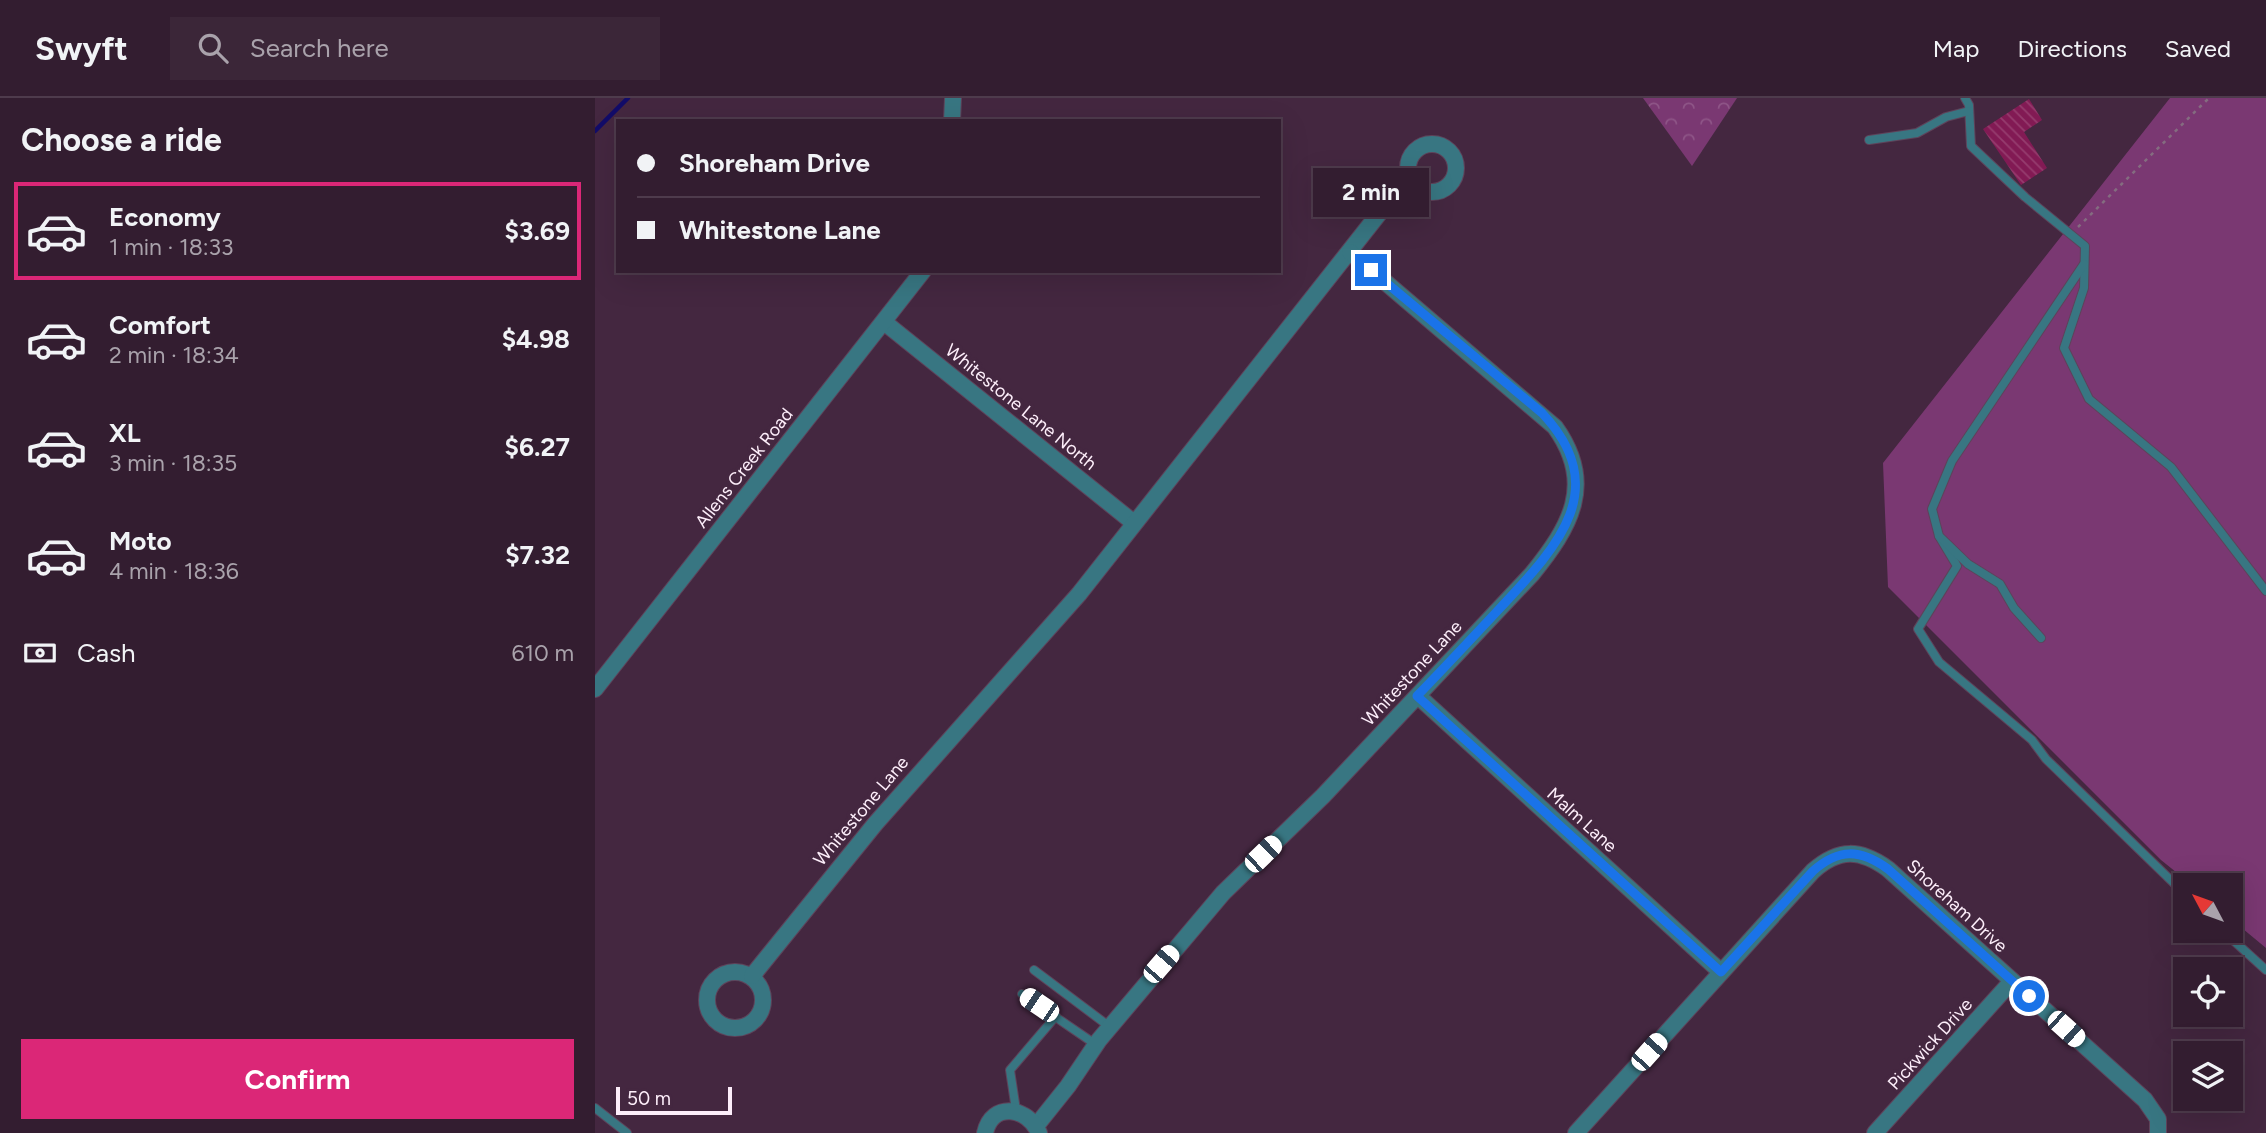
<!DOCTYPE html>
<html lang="en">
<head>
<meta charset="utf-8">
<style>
	body { margin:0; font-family:Figtree,sans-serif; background:#3b2638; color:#f1f3f6; height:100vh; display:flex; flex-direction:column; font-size:26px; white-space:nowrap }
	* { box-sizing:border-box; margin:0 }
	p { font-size:23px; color:#a9a2ab }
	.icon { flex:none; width:38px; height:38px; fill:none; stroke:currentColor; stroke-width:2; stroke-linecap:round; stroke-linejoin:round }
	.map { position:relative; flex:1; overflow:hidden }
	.details { display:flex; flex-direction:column; background:#331d30; width:595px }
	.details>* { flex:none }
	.guide { position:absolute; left:21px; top:21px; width:665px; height:154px; border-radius:0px; box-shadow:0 7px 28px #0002,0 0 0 2px #4e3b4c; display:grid; align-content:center; height:154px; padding:0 21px; background:#331d30 }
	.needle { width:46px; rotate:311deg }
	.tools { position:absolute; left:1578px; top:775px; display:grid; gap:14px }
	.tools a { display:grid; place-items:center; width:70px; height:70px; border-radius:0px; background:#331d30; box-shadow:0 7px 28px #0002,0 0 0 2px #4e3b4c; font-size:35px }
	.scale { position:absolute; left:21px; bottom:18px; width:116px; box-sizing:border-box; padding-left:7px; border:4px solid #fdeefa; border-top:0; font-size:19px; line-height:24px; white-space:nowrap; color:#fdeefa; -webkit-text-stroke:5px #442740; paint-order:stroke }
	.end { position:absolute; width:32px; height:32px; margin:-16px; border:9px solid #1a73e8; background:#fff; box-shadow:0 0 0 4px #fff }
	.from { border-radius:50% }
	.bubble { position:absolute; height:49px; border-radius:0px; background:#331d30; box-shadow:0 7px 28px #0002,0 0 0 2px #4e3b4c; font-size:23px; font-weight:700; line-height:49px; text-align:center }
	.car { position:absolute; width:21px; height:42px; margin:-21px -10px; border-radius:9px; box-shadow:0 0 5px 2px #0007; background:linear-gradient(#fff 24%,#345 0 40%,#fff 0 76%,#345 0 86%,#fff 0) }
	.guide b { display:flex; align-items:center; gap:24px; height:66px; font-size:26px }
	.guide b+b { border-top:2px solid #4e3b4c }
	.guide i { width:18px; height:18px; background:#f1f3f6 }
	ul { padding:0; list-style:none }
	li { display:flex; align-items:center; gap:21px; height:98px; margin:0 14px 10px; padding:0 7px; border:4px solid transparent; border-radius:0px }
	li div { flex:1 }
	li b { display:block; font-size:26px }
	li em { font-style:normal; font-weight:700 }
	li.active { border-color:#db2777 }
	li>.icon { width:63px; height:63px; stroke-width:1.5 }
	h2 { padding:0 21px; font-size:32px; line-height:84px }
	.pay { display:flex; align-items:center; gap:18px; height:77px; padding:0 21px; font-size:26px }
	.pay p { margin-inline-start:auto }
	.cta { display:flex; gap:14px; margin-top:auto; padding:14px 21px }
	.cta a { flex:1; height:80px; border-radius:0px; background:#db2777; color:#fff; font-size:28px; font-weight:700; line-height:80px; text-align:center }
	header { display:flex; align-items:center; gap:42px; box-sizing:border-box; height:98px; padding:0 35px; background:#331d30; border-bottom:2px solid #4e3b4c }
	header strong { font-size:33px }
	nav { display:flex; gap:38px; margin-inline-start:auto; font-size:24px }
	.search { width:490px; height:63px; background:#3b2638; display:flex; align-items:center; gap:18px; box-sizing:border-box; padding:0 24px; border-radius:0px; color:#a9a2ab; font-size:26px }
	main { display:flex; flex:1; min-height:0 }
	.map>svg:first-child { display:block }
</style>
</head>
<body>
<header>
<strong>Swyft</strong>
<div class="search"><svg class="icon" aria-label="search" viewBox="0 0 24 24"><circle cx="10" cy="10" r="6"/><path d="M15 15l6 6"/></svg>Search here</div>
<nav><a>Map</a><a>Directions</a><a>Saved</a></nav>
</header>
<main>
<section class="details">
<h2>Choose a ride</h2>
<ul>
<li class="active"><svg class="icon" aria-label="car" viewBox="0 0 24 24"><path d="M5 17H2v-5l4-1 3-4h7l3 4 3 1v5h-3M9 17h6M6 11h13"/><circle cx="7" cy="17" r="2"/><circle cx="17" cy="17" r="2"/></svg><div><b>Economy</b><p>1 min · 18:33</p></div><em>$3.69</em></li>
<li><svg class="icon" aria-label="car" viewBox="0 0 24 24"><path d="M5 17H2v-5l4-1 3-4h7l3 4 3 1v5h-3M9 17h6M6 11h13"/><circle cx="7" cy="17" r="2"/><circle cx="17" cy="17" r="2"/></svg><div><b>Comfort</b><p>2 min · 18:34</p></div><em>$4.98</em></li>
<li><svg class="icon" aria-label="car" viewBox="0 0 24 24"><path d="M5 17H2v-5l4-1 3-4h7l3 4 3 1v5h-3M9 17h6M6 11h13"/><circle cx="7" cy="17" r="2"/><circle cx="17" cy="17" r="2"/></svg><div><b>XL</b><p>3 min · 18:35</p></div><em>$6.27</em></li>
<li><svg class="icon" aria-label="car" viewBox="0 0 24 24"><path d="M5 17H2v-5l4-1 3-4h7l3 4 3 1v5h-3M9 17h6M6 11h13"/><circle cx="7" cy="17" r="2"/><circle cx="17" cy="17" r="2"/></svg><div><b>Moto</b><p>4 min · 18:36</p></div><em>$7.32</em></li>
</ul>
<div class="pay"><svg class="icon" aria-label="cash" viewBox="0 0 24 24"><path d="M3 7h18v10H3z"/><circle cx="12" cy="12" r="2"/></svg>Cash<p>610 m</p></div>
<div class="cta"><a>Confirm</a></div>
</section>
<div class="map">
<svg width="1671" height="1035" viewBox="0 0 1671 1035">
	<defs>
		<pattern id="forest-crowns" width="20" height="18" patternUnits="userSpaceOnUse" patternTransform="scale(1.75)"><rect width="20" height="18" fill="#7a3872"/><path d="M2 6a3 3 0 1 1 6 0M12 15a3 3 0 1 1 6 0" fill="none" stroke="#8e5587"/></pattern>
		<pattern id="building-back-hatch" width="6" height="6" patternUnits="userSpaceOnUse" patternTransform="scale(1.75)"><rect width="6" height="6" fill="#821a54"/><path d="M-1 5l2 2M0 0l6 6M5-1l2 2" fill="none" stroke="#953c6e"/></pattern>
	</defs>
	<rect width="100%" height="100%" fill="#442740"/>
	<!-- green -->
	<path fill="#7a3872" d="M1575 0H1671V850L1636 821V788L1597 787 1566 762 1293 489 1288 365Z"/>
	<!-- forest -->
	<path fill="url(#forest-crowns)" d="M1048 0H1142L1097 68Z"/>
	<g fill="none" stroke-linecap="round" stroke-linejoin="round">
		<!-- stream -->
		<path stroke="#120c69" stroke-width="4.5" d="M0 33 33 0"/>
	</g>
	<!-- building -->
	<path fill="url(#building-back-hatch)" d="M1434 1 1447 22 1429 34 1452 70 1426 87 1388 31Z"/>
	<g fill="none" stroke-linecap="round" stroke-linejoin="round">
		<!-- service casing -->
		<g stroke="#5e435a" stroke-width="10">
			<g id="service">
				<path d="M1370 0 1374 7 1376 48 1430 99 1490 148 1489 190 1469 250 1494 301 1576 369 1671 493"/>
				<path d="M1274 42 1322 35 1351 19 1374 13"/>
				<path d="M1344 438 1362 468 1323 531 1344 564 1437 642 1451 661 1591 797"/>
				<path d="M1446 540 1419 510 1405 486 1373 466 1344 438 1337 411 1357 363 1489 166"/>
				<path d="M1628 833 1671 872"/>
				<path d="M439 872 515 929"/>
				<path d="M427 896 500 946"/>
				<path d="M0 1010 32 1035"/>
				<path d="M421 1012 415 972 461 918"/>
			</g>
		</g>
		<!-- minor casing -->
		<g stroke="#5e435a" stroke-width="18">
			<g id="minor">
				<path d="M357 23 358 0"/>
				<circle cx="837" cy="70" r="24"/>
				<path d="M289 224 539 425"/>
				<path d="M0 591 328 173"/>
				<path d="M823 598 1126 874"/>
				<circle cx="140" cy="902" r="28"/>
				<path d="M157 878 280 726 484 496 801 94 816 83"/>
				<path d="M441 1028 473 988 504 942 628 795 728 698 937 476C975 429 1001 386 960 329L755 154"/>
				<path d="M390 1035C397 1003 433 1009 444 1035"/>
				<path d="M981 1035 1218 773C1244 750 1265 751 1293 771L1550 1002 1563 1021V1035"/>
				<path d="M1280 1035 1417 883"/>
			</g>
		</g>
		<!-- path -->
		<path stroke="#846c80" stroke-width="2.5" stroke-dasharray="3.5 5" stroke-linecap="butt" d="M1483 129 1614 0"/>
		<!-- service -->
		<use href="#service" stroke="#387682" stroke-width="8"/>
		<!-- minor -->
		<use href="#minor" stroke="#387682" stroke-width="16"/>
	</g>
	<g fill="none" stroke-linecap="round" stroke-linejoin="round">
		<!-- route -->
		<path stroke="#1a73e8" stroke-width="9" d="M776 172 947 315C1018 390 963 448 907 508 879 538 851 568 822 598L1126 874 1218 773C1244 750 1265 751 1293 771L1434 898"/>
	</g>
	<g text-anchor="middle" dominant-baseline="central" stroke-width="7" stroke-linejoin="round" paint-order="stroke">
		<!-- street labels -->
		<g font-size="18" fill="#fdeefa" stroke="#442740">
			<text transform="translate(426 309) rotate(39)">Whitestone Lane North</text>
			<text transform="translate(149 370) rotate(-52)">Allens Creek Road</text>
			<text transform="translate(817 575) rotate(-47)">Whitestone Lane</text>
			<text transform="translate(266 713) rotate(-50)">Whitestone Lane</text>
			<text transform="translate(987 722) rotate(42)">Malm Lane</text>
			<text transform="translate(1362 808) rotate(42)">Shoreham Drive</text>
			<text transform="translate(1335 946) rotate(-48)">Pickwick Drive</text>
		</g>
	</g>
</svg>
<div class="tools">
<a><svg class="needle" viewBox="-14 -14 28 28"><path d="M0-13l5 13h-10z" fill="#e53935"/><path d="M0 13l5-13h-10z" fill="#a9a2ab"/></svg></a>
<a><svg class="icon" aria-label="locate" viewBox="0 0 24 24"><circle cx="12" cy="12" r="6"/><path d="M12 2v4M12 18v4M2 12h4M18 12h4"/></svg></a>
<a><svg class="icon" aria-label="layers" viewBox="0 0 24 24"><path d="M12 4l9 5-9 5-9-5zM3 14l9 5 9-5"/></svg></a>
</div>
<div class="scale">50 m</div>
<i class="end from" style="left:1434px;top:898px"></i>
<i class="end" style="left:776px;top:172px"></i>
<div class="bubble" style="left:718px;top:70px;width:116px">2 min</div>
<i class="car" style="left:668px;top:756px;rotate:46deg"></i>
<i class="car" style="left:566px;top:866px;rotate:41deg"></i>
<i class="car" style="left:444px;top:907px;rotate:304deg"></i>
<i class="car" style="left:1471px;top:931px;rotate:132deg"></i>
<i class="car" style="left:1054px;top:954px;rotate:42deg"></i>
<div class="guide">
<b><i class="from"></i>Shoreham Drive</b>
<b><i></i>Whitestone Lane</b>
</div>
</div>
</main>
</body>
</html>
